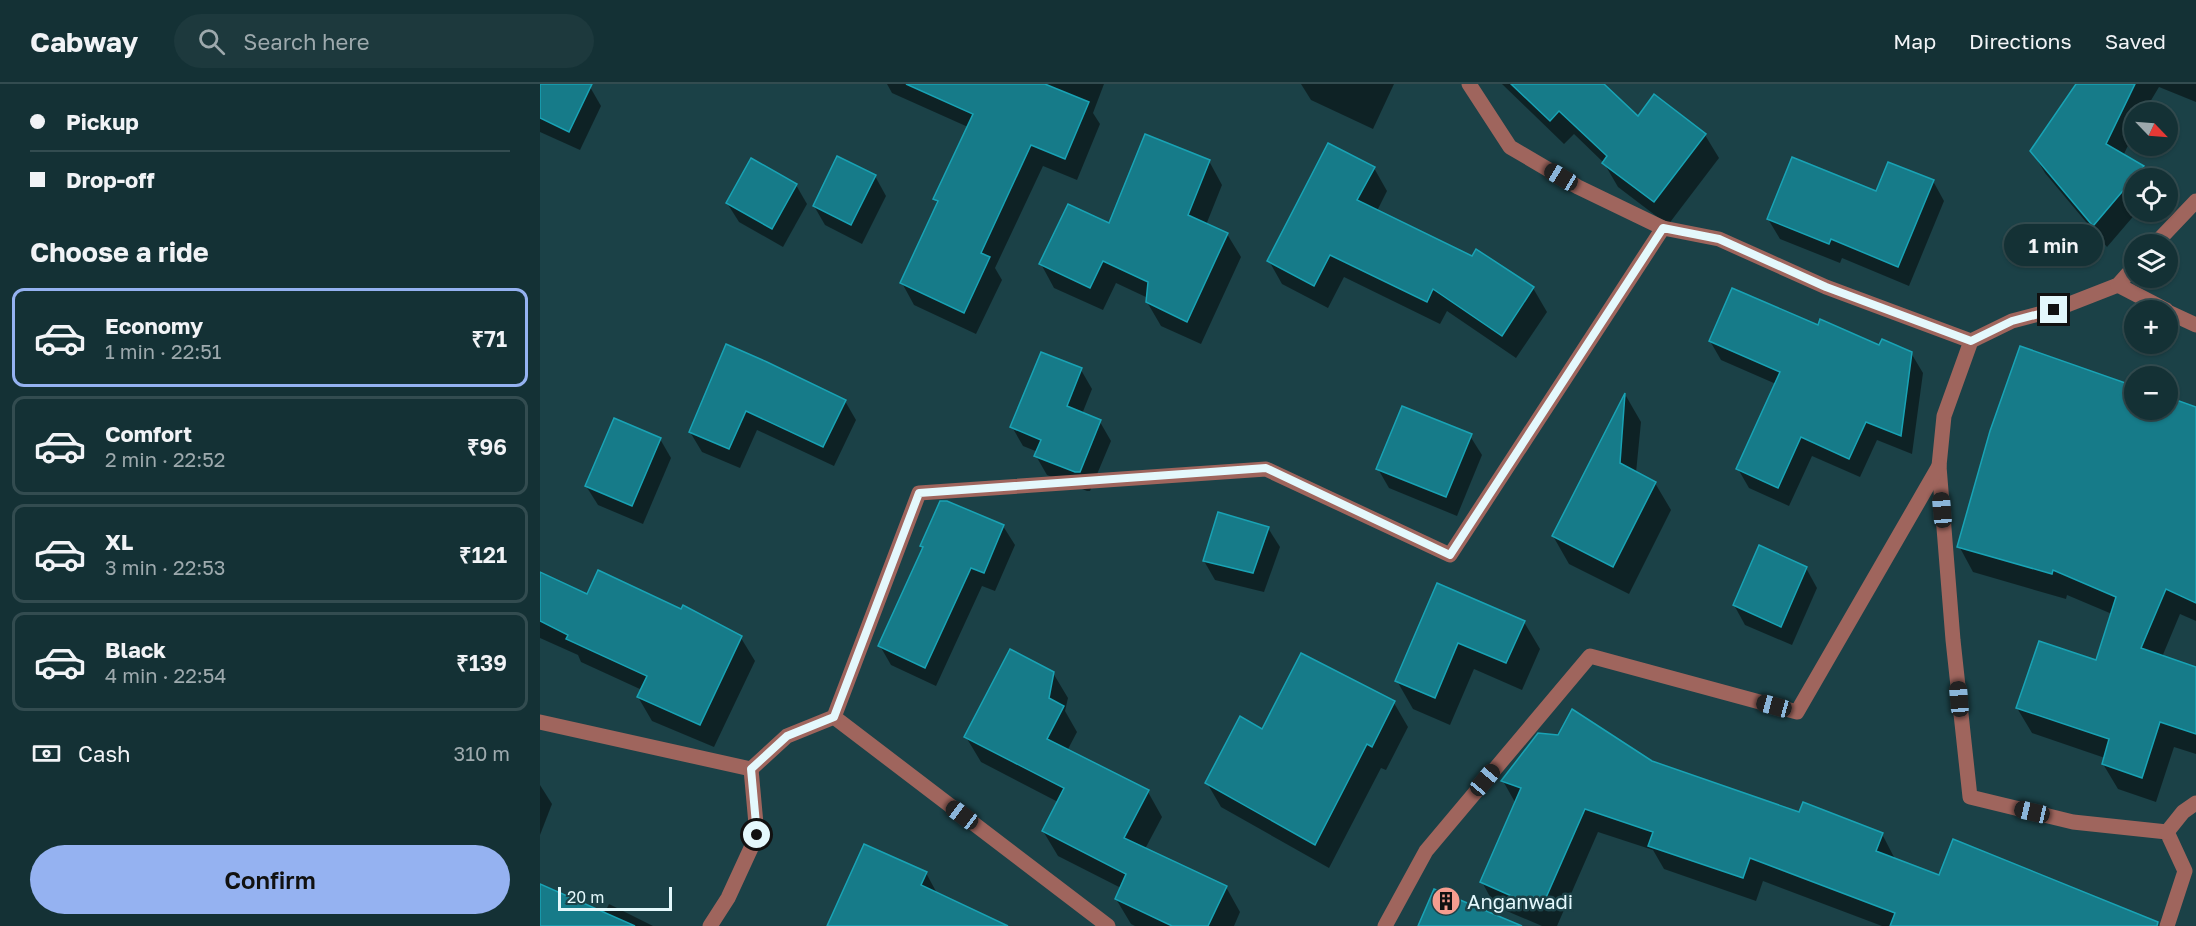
<!DOCTYPE html>
<html lang="en">
<head>
<meta charset="utf-8">
<style>
	body { margin:0; font-family:"Golos Text",sans-serif; background:#1d393d; color:#f1f3f6; height:100vh; display:flex; flex-direction:column; font-size:22px; white-space:nowrap }
	* { box-sizing:border-box; margin:0 }
	p { font-size:20px; color:#9da9ad }
	.icon { flex:none; width:33px; height:33px; fill:none; stroke:currentColor; stroke-width:2; stroke-linecap:round; stroke-linejoin:round }
	.map { position:relative; flex:1; overflow:hidden }
	.details { display:flex; flex-direction:column; background:#143135; width:540px }
	.details>* { flex:none }
	.guide { display:grid; align-content:center; height:132px; padding:0 30px; background:#143135 }
	.needle { width:39px; rotate:115deg }
	.fabs { position:absolute; left:1584px; top:18px; display:grid; gap:12px }
	.fabs a { display:grid; place-items:center; width:54px; height:54px; border-radius:50%; background:#143135; box-shadow:0 2px 4px #0004,0 0 0 2px #334c50; font-size:30px }
	.scale { position:absolute; left:18px; bottom:15px; width:114px; box-sizing:border-box; padding-left:6px; border:3px solid #e4f8fc; border-top:0; font-size:16px; line-height:21px; white-space:nowrap; color:#e4f8fc; -webkit-text-stroke:4px #1b4147; paint-order:stroke }
	.end { position:absolute; width:27px; height:27px; margin:-14px; border:8px solid #e4f8fc; background:#111; box-shadow:0 0 0 3px #111 }
	.from { border-radius:50% }
	.bubble { position:absolute; height:42px; border-radius:21px; background:#143135; box-shadow:0 2px 4px #0004,0 0 0 2px #334c50; font-size:20px; font-weight:600; line-height:42px; text-align:center }
	.car { position:absolute; width:18px; height:36px; margin:-18px -9px; border-radius:8px; box-shadow:0 0 4px 2px #0007; background:linear-gradient(#222 24%,#8ab4d8 0 40%,#222 0 76%,#8ab4d8 0 86%,#222 0) }
	.guide b { display:flex; align-items:center; gap:21px; height:57px; font-size:22px }
	.guide b+b { border-top:2px solid #334c50 }
	.guide i { width:15px; height:15px; background:#f1f3f6 }
	ul { padding:0; list-style:none }
	li { display:flex; align-items:center; gap:18px; height:99px; margin:0 12px 9px; padding:0 18px; border:3px solid #334c50; border-radius:12px }
	li div { flex:1 }
	li b { display:block; font-size:22px }
	li em { font-style:normal; font-weight:600 }
	li.selected { border-color:#95b2f1 }
	li>.icon { width:54px; height:54px; stroke-width:1.5 }
	h2 { padding:0 30px; font-size:27px; line-height:72px }
	.pay { display:flex; align-items:center; gap:15px; height:66px; padding:0 30px; font-size:22px }
	.pay p { margin-inline-start:auto }
	.cta { display:flex; gap:12px; margin-top:auto; padding:12px 30px }
	.cta a { flex:1; height:69px; border-radius:36px; background:#95b2f1; color:#111; font-size:24px; font-weight:600; line-height:69px; text-align:center }
	header { display:flex; align-items:center; gap:36px; box-sizing:border-box; height:84px; padding:0 30px; background:#143135; border-bottom:2px solid #334c50 }
	header strong { font-size:28px }
	nav { display:flex; gap:33px; margin-inline-start:auto; font-size:21px }
	.search { width:420px; height:54px; background:#1d393d; display:flex; align-items:center; gap:15px; box-sizing:border-box; padding:0 21px; border-radius:33px; color:#9da9ad; font-size:22px }
	main { display:flex; flex:1; min-height:0 }
	.map>svg:first-child { display:block }
</style>
</head>
<body>
<header>
<strong>Cabway</strong>
<div class="search"><svg class="icon" aria-label="search" viewBox="0 0 24 24"><circle cx="10" cy="10" r="6"/><path d="M15 15l6 6"/></svg>Search here</div>
<nav><a>Map</a><a>Directions</a><a>Saved</a></nav>
</header>
<main>
<section class="details">
<div class="guide">
<b><i class="from"></i>Pickup</b>
<b><i></i>Drop-off</b>
</div>
<h2>Choose a ride</h2>
<ul>
<li class="selected"><svg class="icon" aria-label="car" viewBox="0 0 24 24"><path d="M5 17H2v-5l4-1 3-4h7l3 4 3 1v5h-3M9 17h6M6 11h13"/><circle cx="7" cy="17" r="2"/><circle cx="17" cy="17" r="2"/></svg><div><b>Economy</b><p>1 min · 22:51</p></div><em>₹71</em></li>
<li><svg class="icon" aria-label="car" viewBox="0 0 24 24"><path d="M5 17H2v-5l4-1 3-4h7l3 4 3 1v5h-3M9 17h6M6 11h13"/><circle cx="7" cy="17" r="2"/><circle cx="17" cy="17" r="2"/></svg><div><b>Comfort</b><p>2 min · 22:52</p></div><em>₹96</em></li>
<li><svg class="icon" aria-label="car" viewBox="0 0 24 24"><path d="M5 17H2v-5l4-1 3-4h7l3 4 3 1v5h-3M9 17h6M6 11h13"/><circle cx="7" cy="17" r="2"/><circle cx="17" cy="17" r="2"/></svg><div><b>XL</b><p>3 min · 22:53</p></div><em>₹121</em></li>
<li><svg class="icon" aria-label="car" viewBox="0 0 24 24"><path d="M5 17H2v-5l4-1 3-4h7l3 4 3 1v5h-3M9 17h6M6 11h13"/><circle cx="7" cy="17" r="2"/><circle cx="17" cy="17" r="2"/></svg><div><b>Black</b><p>4 min · 22:54</p></div><em>₹139</em></li>
</ul>
<div class="pay"><svg class="icon" aria-label="cash" viewBox="0 0 24 24"><path d="M3 7h18v10H3z"/><circle cx="12" cy="12" r="2"/></svg>Cash<p>310 m</p></div>
<div class="cta"><a>Confirm</a></div>
</section>
<div class="map">
<svg width="1656" height="842" viewBox="0 0 1656 842">
	<rect width="100%" height="100%" fill="#1b4147"/>
	<!-- shadow -->
	<g fill="#0007">
		<path d="M0 0H43L50 3 61 22 40 66 0 48Z"/>
		<path d="M347 0H564L553 29 560 40 537 96 503 82 455 184 462 196 436 250 374 221 362 199 398 121 395 115 428 43 352 9Z"/>
		<path d="M761 0H854L833 45 771 16Z"/>
		<path d="M962 0H1062L1098 35 1165 51 1179 74 1128 141 1078 103 1064 79 1034 50 1024 60Z"/>
		<path d="M1537 0H1656V18L1619 3 1604 28H1594V49L1583 72 1602 83 1609 94H1594V128H1597L1567 163 1505 89 1492 67Z"/>
		<path d="M669 77 682 101 666 141 687 150 701 173 661 260 621 242 607 218 608 214 576 199 563 226 514 204 501 180 569 141Z"/>
		<path d="M834 84 847 107 837 127 932 174 937 167 993 204 1007 228 976 274 907 227 900 240 804 193 788 224 742 200 729 177Z"/>
		<path d="M335 92 346 112 322 160 285 141 274 122Z"/>
		<path d="M1393 97 1404 117 1369 202 1302 174 1300 179 1240 155 1228 135Z"/>
		<path d="M256 101 267 120 243 163 199 138 187 119Z"/>
		<path d="M1170 257 1340 263 1371 269 1383 289 1372 370 1337 356 1320 393 1272 372 1249 422 1209 404 1198 385 1236 300 1181 276Z"/>
		<path d="M186 262 305 317 316 336 294 382 217 346 200 384 162 368 150 348Z"/>
		<path d="M1481 264 1594 303V326H1628V315L1656 325V537L1640 530 1622 573 1656 584V670L1634 663 1616 718 1578 705 1563 680 1565 674 1492 649 1477 624 1557 578 1572 530 1527 511 1526 515 1433 488 1419 462Z"/>
		<path d="M541 286 552 305 542 330 560 338 571 357 550 407H547L507 391 496 372 498 368 483 362 472 343Z"/>
		<path d="M1086 312 1101 338 1096 389 1115 399 1131 426 1089 510 1029 480 1013 452Z"/>
		<path d="M930 352 942 371 917 432 849 404 838 385Z"/>
		<path d="M120 355 131 374 103 440 58 421 46 402Z"/>
		<path d="M463 442 475 461 455 507 442 502 396 602 351 581 340 562 384 465 382 462Z"/>
		<path d="M728 444 740 463 724 508 675 496 664 477Z"/>
		<path d="M1266 484 1277 504 1252 561 1205 541 1194 521Z"/>
		<path d="M0 490 48 512 142 526 201 554 215 577 174 663 112 637 98 613 102 606 41 578 38 571 0 554Z"/>
		<path d="M898 501 984 538 1000 565 982 606 934 585 910 641 873 625 857 597Z"/>
		<path d="M513 589 528 614 525 627 537 648 527 667 608 708 622 733 605 765 686 803 700 828 694 842H595L591 840 576 815 581 804 518 772 503 747 518 718 441 678 426 653Z"/>
		<path d="M854 619 868 643 846 686 841 684 789 784 681 723 667 699 723 647Z"/>
		<path d="M1112 679 1260 730 1342 750 1355 775 1400 793 1587 842H1342L1223 797 1216 817 1124 785 1113 766 1058 748 1017 842H1002L955 822 942 798 976 720 963 697Z"/>
		<path d="M0 701 12 720 0 751Z"/>
		<path d="M386 789 398 811 465 842H307Z"/>
		<path d="M0 801 64 830 69 820 113 842H0Z"/>
	</g>
	<!-- building -->
	<g fill="#167b89" stroke="#19a3b5" stroke-width="1.5">
		<path d="M0 0H52L29 48 0 34Z"/>
		<path d="M366 0H505L549 18 525 75 491 61 441 169 450 173 424 229 360 199 398 117 393 115 433 30Z"/>
		<path d="M971 0H1064L1098 32 1114 10 1166 50 1114 118 1062 79 1067 72 1019 27 1010 37Z"/>
		<path d="M1536 0H1595L1566 60 1604 82 1553 142 1490 67Z"/>
		<path d="M605 50 670 76 648 131 688 149 647 238 606 218 608 198 563 177 550 204 499 180 528 120 569 139Z"/>
		<path d="M788 59 835 83 817 116 932 172 936 165 994 203 962 252 893 205 887 218 790 171 774 202 727 177Z"/>
		<path d="M297 72 336 91 311 141 273 122Z"/>
		<path d="M1252 73 1336 107 1348 78 1394 96 1358 183 1291 155 1289 160 1227 135Z"/>
		<path d="M211 74 257 100 232 145 186 119Z"/>
		<path d="M1192 204 1278 241 1280 235 1339 261 1342 255 1372 268 1361 352 1326 338 1309 375 1261 353 1238 404 1196 385 1240 288 1169 257Z"/>
		<path d="M186 260 227 278 306 316 283 363 206 327 189 365 149 348Z"/>
		<path d="M1480 262 1594 302V326H1628V313L1656 323V519L1626 505 1601 564 1656 583V650L1620 638 1602 694 1562 680 1569 655 1476 624 1499 557 1556 576 1576 513 1513 486 1512 490 1417 463 1450 347Z"/>
		<path d="M501 268 542 284 527 322 561 336 540 388H535L494 372 501 356 470 343Z"/>
		<path d="M1085 309 1080 379 1116 398 1073 483 1012 452Z"/>
		<path d="M862 322 932 350 906 413 836 385Z"/>
		<path d="M74 334 121 354 92 422 45 402Z"/>
		<path d="M400 417H407L464 441 444 489 431 484 385 584 338 562 383 463 380 462Z"/>
		<path d="M678 428 729 443 713 489 663 477Z"/>
		<path d="M1219 461 1267 483 1241 543 1193 521Z"/>
		<path d="M58 486 141 525 143 521 202 552 160 641 97 613 107 592 26 555 28 551 0 537V488L47 510Z"/>
		<path d="M897 499 985 537 966 579 918 559 895 614 855 597Z"/>
		<path d="M470 565 514 588 509 614 524 622 507 655 609 706 584 754 687 802 668 842H632L575 815 586 790 502 747 524 704 424 653Z"/>
		<path d="M761 569 855 617 832 663 827 660 775 761 665 699 700 632 722 645Z"/>
		<path d="M1032 625 1112 677 1259 728 1263 718 1343 749 1336 767 1399 791 1413 755 1618 838 1617 842H1350L1355 829 1210 774 1203 794 1108 762 1113 748 1045 725 1001 825 940 798 981 704 961 697 998 649 1018 651Z"/>
		<path d="M324 760 387 788 381 801 468 842H287Z"/>
		<path d="M0 800 95 842H0Z"/>
		<path d="M894 805 982 842H878Z"/>
	</g>
	<g fill="none" stroke-linecap="round" stroke-linejoin="round">
		<!-- minor -->
		<g stroke="#9f655d" stroke-width="15">
			<path d="M1123 144 1179 155 1286 203 1431 257"/>
			<path d="M1615 160 1656 117"/>
			<path d="M1594 183 1578 201 1514 226 1472 237 1431 257 1404 332 1399 382 1413 556 1430 713 1533 738 1627 748 1645 787 1627 842"/>
			<path d="M1578 201 1626 226"/>
			<path d="M1628 228 1656 241"/>
			<path d="M294 633 568 842"/>
			<path d="M0 638 211 685"/>
			<path d="M211 685 247 652 294 633 379 409 726 385 910 471 1123 144 1038 103 970 63 929 0"/>
			<path d="M1627 748 1643 728 1656 719"/>
			<path d="M170 842 188 814 217 751 211 685"/>
			<path d="M845 842 886 767 1050 572 1257 628 1399 382"/>
		</g>
	</g>
	<g fill="none" stroke-linecap="round" stroke-linejoin="round">
		<!-- route -->
		<path stroke="#e4f8fc" stroke-width="8" d="M217 751 211 685 247 652 294 633 379 409 726 384 910 471 1123 144 1179 155 1286 203 1431 257 1472 237 1514 226"/>
	</g>
	<!-- icons -->
	<defs>
		<g id="building-disc" transform="scale(1.5)"><circle r="9.5" fill="#f59d8f" stroke="#1b4147"/><path d="M-4-6H4V6H1V3H-1V6H-4ZM-2.5-4.3h1.7v1.8h-1.7ZM.8-4.3h1.7v1.8H.8ZM-2.5-1h1.7V.8h-1.7ZM.8-1h1.7V.8H.8Z" fill="#111"/></g>
	</defs>
	<g fill-rule="evenodd">
		<use href="#building-disc" x="906" y="817"/>
	</g>
	<g text-anchor="middle" dominant-baseline="central" stroke-width="5" stroke-linejoin="round" paint-order="stroke">
		<!-- poi labels -->
		<g font-size="20" fill="#e4f8fc" stroke="#1b4147" text-anchor="start">
			<text x="927" y="817">Anganwadi</text>
		</g>
	</g>
</svg>
<div class="fabs">
<a><svg class="needle" viewBox="-14 -14 28 28"><path d="M0-13l5 13h-10z" fill="#e53935"/><path d="M0 13l5-13h-10z" fill="#9da9ad"/></svg></a>
<a><svg class="icon" aria-label="locate" viewBox="0 0 24 24"><circle cx="12" cy="12" r="6"/><path d="M12 2v4M12 18v4M2 12h4M18 12h4"/></svg></a>
<a><svg class="icon" aria-label="layers" viewBox="0 0 24 24"><path d="M12 4l9 5-9 5-9-5zM3 14l9 5 9-5"/></svg></a>
<a>+</a>
<a>−</a>
</div>
<div class="scale">20 m</div>
<i class="end from" style="left:217px;top:751px"></i>
<i class="end" style="left:1514px;top:226px"></i>
<div class="bubble" style="left:1464px;top:140px;width:99px">1 min</div>
<i class="car" style="left:1021px;top:93px;rotate:301deg"></i>
<i class="car" style="left:1402px;top:426px;rotate:355deg"></i>
<i class="car" style="left:1419px;top:615px;rotate:355deg"></i>
<i class="car" style="left:1234px;top:622px;rotate:285deg"></i>
<i class="car" style="left:945px;top:696px;rotate:40deg"></i>
<i class="car" style="left:1492px;top:728px;rotate:283deg"></i>
<i class="car" style="left:422px;top:731px;rotate:307deg"></i>
</div>
</main>
</body>
</html>
